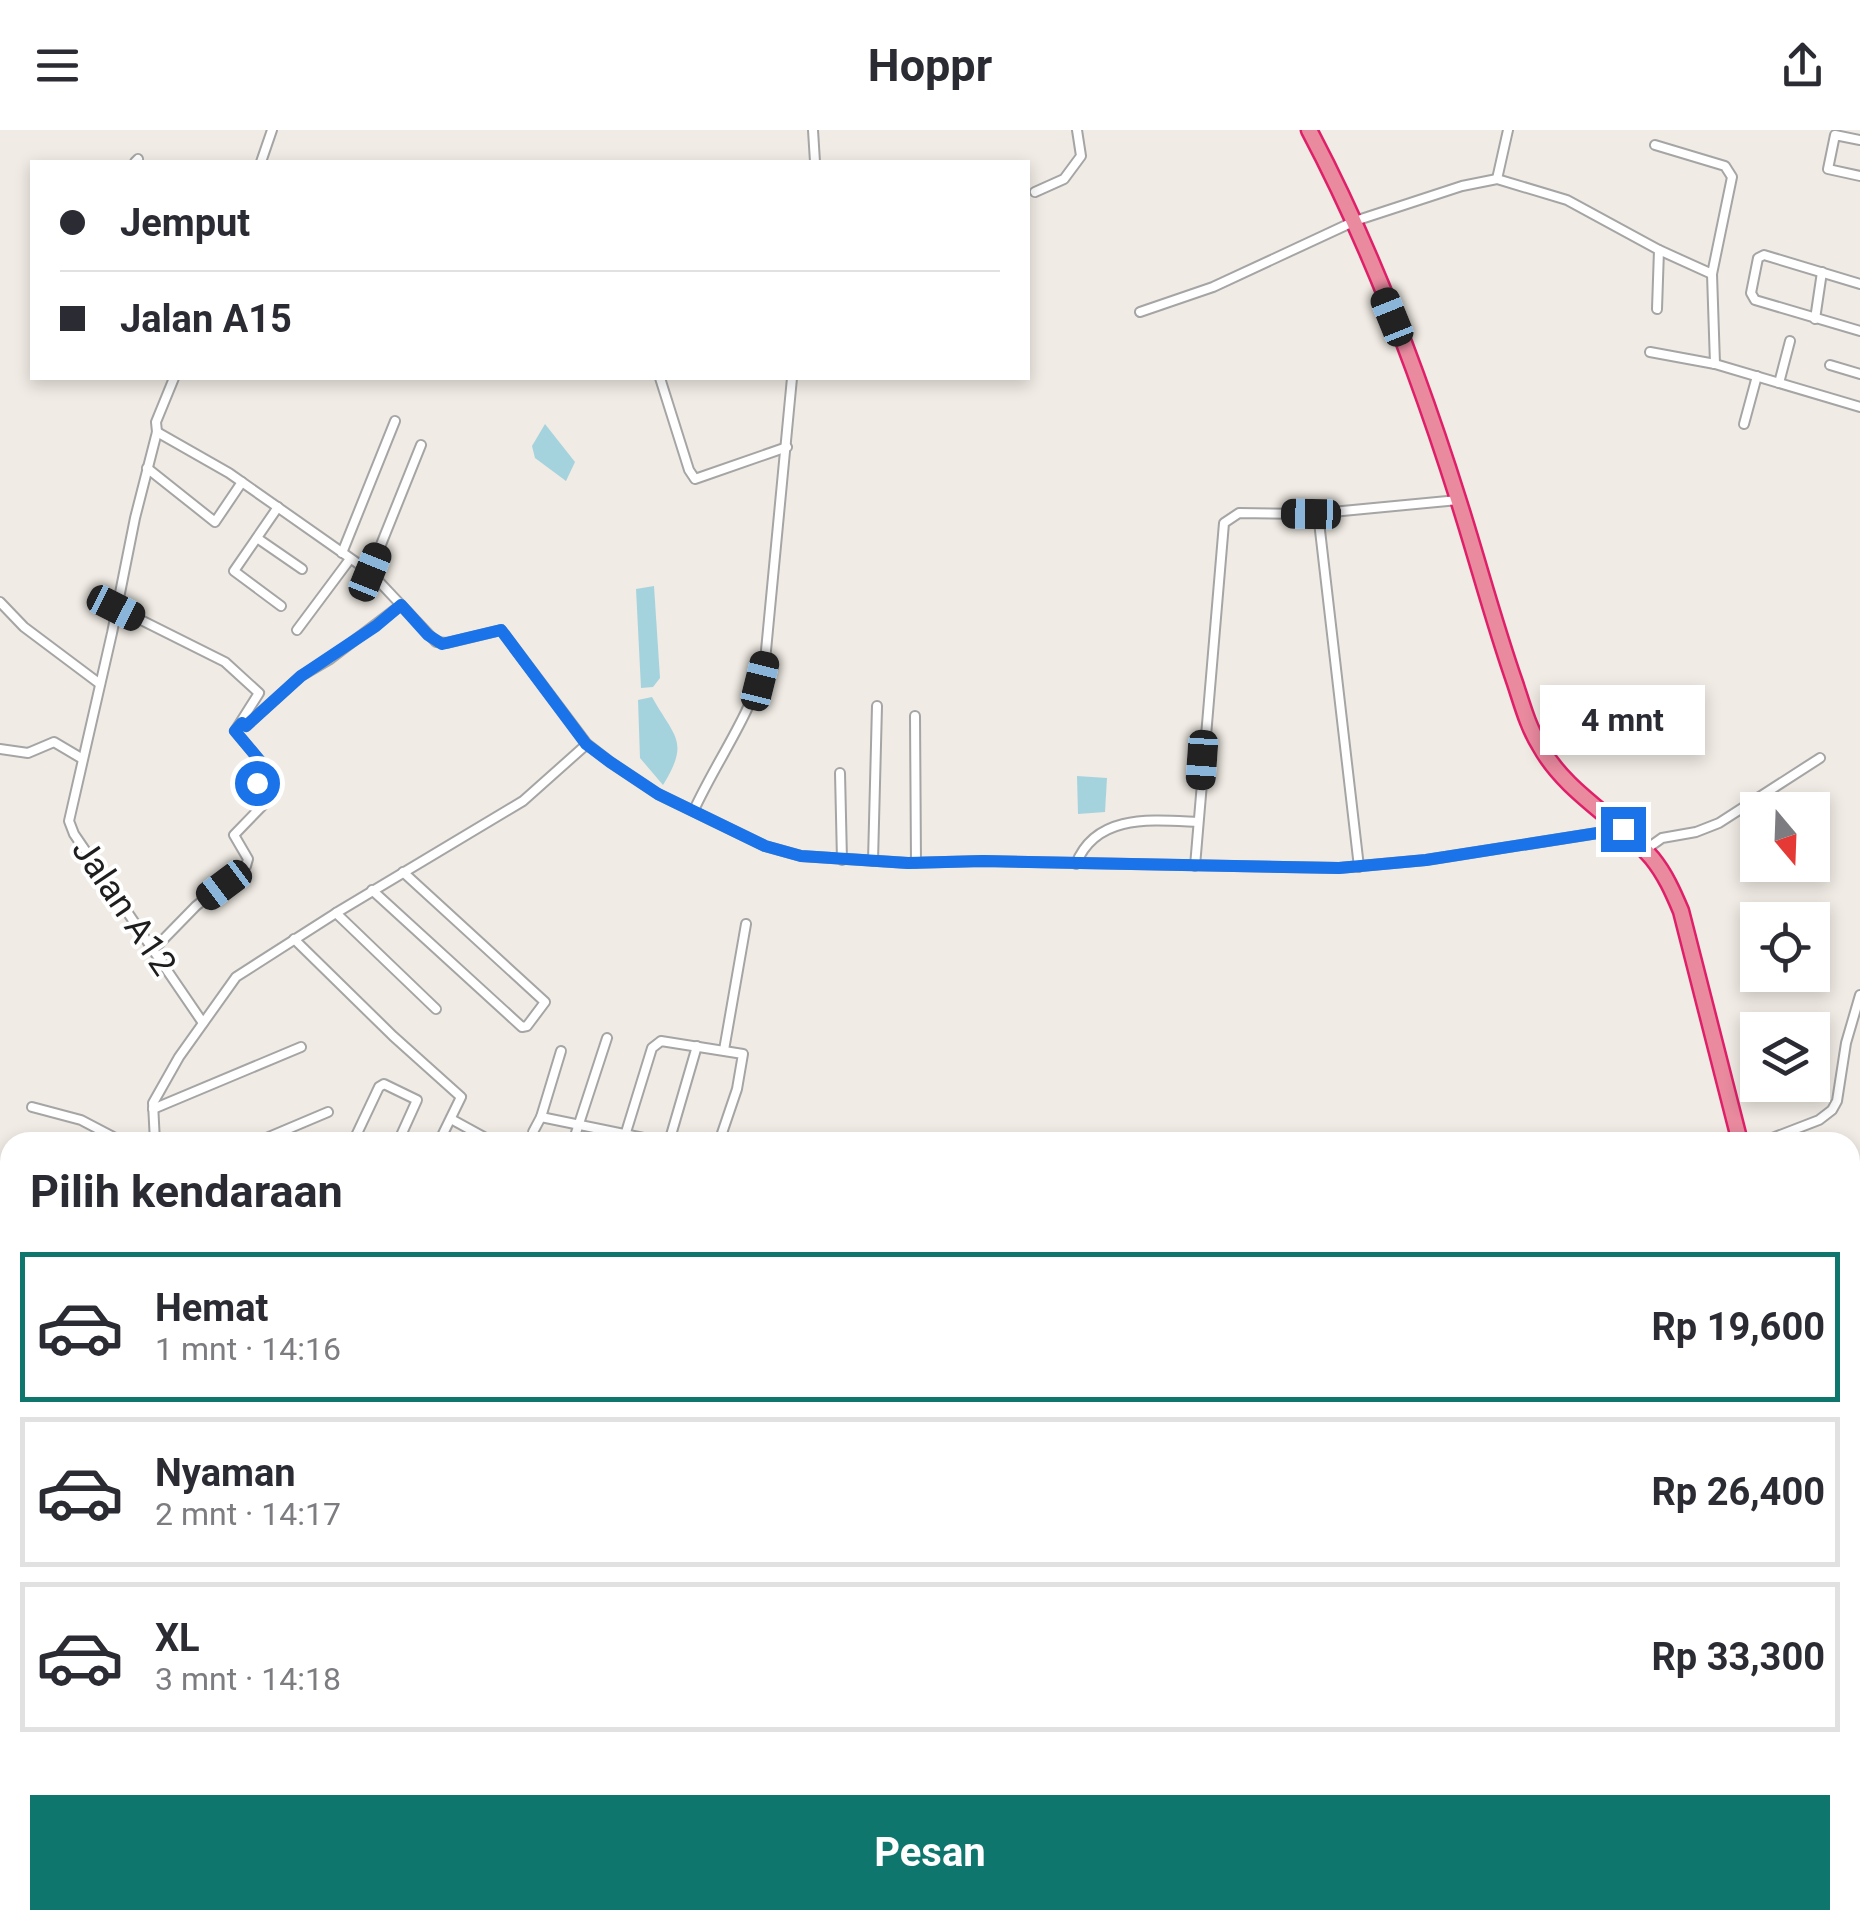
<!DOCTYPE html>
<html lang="id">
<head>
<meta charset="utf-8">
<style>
	body { margin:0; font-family:Roboto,sans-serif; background:#f7f7f7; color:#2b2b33; height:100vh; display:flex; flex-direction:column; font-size:38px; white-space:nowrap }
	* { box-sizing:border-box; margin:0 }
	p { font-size:32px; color:#7c7c81 }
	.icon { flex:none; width:55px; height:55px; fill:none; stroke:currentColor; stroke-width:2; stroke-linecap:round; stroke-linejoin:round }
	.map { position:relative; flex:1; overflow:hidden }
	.side { position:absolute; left:0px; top:1002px; width:1860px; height:798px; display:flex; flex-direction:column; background:#fff; border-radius:30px 30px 0 0; box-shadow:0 5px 15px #0003 }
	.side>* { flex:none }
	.hud { position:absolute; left:30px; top:30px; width:1000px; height:220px; border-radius:0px; box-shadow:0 5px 15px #0003; display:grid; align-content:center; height:220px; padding:0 30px; background:#fff }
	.needle { width:65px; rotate:161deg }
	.controls { position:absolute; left:1740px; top:662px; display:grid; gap:20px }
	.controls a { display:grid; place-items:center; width:90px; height:90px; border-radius:0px; background:#fff; box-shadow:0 5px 15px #0003; font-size:50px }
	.end { position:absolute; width:45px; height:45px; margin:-22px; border:12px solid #1a73e8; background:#fff; box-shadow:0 0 0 5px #fff }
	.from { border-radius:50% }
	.bubble { position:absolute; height:70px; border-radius:0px; background:#fff; box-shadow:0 5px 15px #0003; font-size:32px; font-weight:700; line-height:70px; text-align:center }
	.car { position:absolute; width:30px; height:60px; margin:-30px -15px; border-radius:12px; box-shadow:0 0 8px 2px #0007; background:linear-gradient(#222 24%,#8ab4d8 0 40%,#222 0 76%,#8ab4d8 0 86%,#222 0) }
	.hud b { display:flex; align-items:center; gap:35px; height:95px; font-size:38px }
	.hud b+b { border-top:2px solid #e1e1e2 }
	.hud i { width:25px; height:25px; background:#2b2b33 }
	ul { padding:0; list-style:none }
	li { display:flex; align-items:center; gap:30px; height:150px; margin:0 20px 15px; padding:0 10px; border:5px solid #e1e1e2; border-radius:0px }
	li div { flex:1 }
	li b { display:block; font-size:38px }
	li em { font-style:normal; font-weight:700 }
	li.selected { border-color:#0f766e }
	li>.icon { width:90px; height:90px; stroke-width:1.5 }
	h2 { padding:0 30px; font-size:45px; line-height:120px }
	.button { display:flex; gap:20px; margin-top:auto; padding:20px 30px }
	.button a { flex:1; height:115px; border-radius:0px; background:#0f766e; color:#fff; font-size:40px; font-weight:700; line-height:115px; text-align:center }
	header { display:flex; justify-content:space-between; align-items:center; height:130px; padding:0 30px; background:#fff; font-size:45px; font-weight:700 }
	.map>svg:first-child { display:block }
</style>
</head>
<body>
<header><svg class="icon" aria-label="menu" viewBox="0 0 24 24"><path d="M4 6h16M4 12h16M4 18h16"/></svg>Hoppr<svg class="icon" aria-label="share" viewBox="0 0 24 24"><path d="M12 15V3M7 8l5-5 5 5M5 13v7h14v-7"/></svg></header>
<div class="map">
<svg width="1860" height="1798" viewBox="0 0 1860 1798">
	<rect width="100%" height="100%" fill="#f0ebe4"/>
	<!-- water -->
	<g fill="#a4d3de">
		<path d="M545 294 575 332 566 351 535 328 532 316Z"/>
		<path d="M654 456 660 548 653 557 641 558 636 459Z"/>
		<path d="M652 567C675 608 690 611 663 655L640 628 638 570Z"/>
		<path d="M1077 646 1107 648 1105 682 1078 684Z"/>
	</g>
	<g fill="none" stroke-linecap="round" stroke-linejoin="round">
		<!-- stream -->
		<g stroke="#a4d3de" stroke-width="2.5">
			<path d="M1670 1790 1672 1798"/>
			<path d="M1689 1790 1691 1798"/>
		</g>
		<!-- street casing -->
		<g stroke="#a5a5a5" stroke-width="12">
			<g id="street">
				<path d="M813 0 815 32"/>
				<path d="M1860 10 1835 5 1828 39 1860 46"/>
				<path d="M1655 15 1725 36 1732 47 1712 144 1715 234"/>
				<path d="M135 32 138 29"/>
				<path d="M261 32 272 0"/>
				<path d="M1497 49 1508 0"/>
				<path d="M1035 62 1064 49 1081 26 1077 0"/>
				<path d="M1659 120 1712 144"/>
				<path d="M1860 154 1764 125 1758 128 1751 163 1755 170 1860 201"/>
				<path d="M1140 182 1213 157 1355 91 1462 56 1497 49 1567 70 1659 120 1657 179"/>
				<path d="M1815 189 1822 142"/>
				<path d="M1650 222 1715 234 1860 277"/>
				<path d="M1830 235 1860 244"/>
				<path d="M174 248 156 292 157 302 135 388 112 503 69 691 74 704 203 893"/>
				<path d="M660 248 689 340 695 349 787 317"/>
				<path d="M1779 253 1790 211"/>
				<path d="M1744 294 1757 246"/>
				<path d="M157 302 229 343 370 442 436 512 447 513 501 500 587 614 610 632 658 664 765 716 801 726 908 733 983 731 1339 738 1426 730 1623 699"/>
				<path d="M147 338 215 392 242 352"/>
				<path d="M278 377 234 441 281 476"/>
				<path d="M1318 383 1359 737"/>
				<path d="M257 408 302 439"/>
				<path d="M342 423 395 291"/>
				<path d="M370 442 421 315"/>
				<path d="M0 472 24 497 100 554"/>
				<path d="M117 478 225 532 259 563 235 601 261 632 257 653 266 672 234 705 248 729 246 736 196 776 153 820"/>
				<path d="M297 500 350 429"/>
				<path d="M915 586 916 733"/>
				<path d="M242 593 246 596 301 546 330 529 401 475"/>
				<path d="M0 619 28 623 54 612 81 628"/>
				<path d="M840 643 842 730"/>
				<path d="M694 680C717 630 751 585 765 531L792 248"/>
				<path d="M1645 720 1662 708 1696 702 1719 693 1820 628"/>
				<path d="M873 731 877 576"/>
				<path d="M1076 734C1096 683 1153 690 1198 692"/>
				<path d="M1195 736 1224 393 1239 383 1311 384 1458 370"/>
				<path d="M372 760 522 897 527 896 545 872 403 742"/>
				<path d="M336 783 436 879"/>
				<path d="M294 809 393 906 461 967 439 1012"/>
				<path d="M724 920 746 794"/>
				<path d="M32 977 81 990 123 1012"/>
				<path d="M153 979 301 917"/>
				<path d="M541 987 663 1012"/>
				<path d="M451 989 493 1012"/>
				<path d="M533 1002 541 987 561 921"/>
				<path d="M155 1012 153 973 179 927 236 847 336 783 523 671 587 614"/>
				<path d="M257 1012 328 982"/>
				<path d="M353 1012 379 957 384 954 417 970 398 1012"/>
				<path d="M573 1012 607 908"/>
				<path d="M623 1012 652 918 661 911 743 924 737 959 719 1012"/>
				<path d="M669 1012 697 916"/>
				<path d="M1762 1012 1819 990 1832 980 1837 971 1846 913 1860 865"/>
				<path d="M1850 1053 1860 1054"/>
				<path d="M0 1075 10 1038"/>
				<path d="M1850 1204H1860"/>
				<path d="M0 1212 10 1213"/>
				<path d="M1850 1326 1860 1325"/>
				<path d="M1850 1362 1860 1374"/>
				<path d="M1850 1593 1860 1615"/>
				<path d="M0 1612 10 1611"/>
				<path d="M0 1684 10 1683"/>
				<path d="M0 1781 10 1782"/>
				<path d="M739 1790 744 1798"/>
				<path d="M820 1790 826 1798"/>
				<path d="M889 1790 895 1798"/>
				<path d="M984 1790 987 1798"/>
				<path d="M1340 1790 1342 1798"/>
				<path d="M1480 1790 1481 1798"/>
				<path d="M1844 1790 1845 1798"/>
				<path d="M70 1798V1790"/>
				<path d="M944 1798 955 1790"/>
			</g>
		</g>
		<!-- secondary casing -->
		<g stroke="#707802" stroke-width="15">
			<g id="secondary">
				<path d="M0 1333 10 1336"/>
				<path d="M207 1798V1790"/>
			</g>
		</g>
		<!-- highway casing -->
		<g stroke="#df2069" stroke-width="19">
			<g id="highway">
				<path d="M1309 0C1371 117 1419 245 1459 372 1478 432 1494 493 1515 553 1522 574 1528 597 1540 616 1566 663 1617 688 1652 728 1665 744 1673 762 1681 781L1740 1012"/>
				<path d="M1681 1790 1683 1798"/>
			</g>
		</g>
		<!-- street -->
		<use href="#street" stroke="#fff" stroke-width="8"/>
		<!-- secondary -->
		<use href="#secondary" stroke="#fafbb7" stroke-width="10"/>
		<!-- highway -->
		<use href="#highway" stroke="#e98a9f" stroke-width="14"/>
	</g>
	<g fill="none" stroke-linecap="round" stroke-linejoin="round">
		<!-- route -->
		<path stroke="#1a73e8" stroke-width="12" d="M257 653 261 632 235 601 242 593 246 596 301 546 376 496 401 475 428 505 442 514 501 500 586 614 610 632 658 664 765 716 801 726 908 733 983 731 1339 738 1426 730 1623 699"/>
	</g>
	<g text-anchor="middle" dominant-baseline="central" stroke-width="8" stroke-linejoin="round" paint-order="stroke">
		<!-- street labels -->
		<g font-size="35" fill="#1e1e1e" stroke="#fff">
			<text transform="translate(124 777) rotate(56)">Jalan A12</text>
		</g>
	</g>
</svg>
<div class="controls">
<a><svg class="needle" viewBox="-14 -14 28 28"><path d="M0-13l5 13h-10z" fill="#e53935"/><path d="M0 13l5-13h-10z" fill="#7c7c81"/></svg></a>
<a><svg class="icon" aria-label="locate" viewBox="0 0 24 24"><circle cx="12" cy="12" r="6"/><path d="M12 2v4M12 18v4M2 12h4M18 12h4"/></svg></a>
<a><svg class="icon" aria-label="layers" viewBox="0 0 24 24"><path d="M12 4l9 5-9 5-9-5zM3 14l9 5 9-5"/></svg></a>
</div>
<i class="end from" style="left:257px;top:653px"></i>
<i class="end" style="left:1623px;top:699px"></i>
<div class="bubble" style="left:1540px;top:555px;width:165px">4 mnt</div>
<i class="car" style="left:1392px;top:187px;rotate:338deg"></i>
<i class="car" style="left:1311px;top:384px;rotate:271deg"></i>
<i class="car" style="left:370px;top:442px;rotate:22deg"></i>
<i class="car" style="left:116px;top:478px;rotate:117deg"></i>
<i class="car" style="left:760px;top:551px;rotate:14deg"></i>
<i class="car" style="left:1202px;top:630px;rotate:184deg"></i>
<i class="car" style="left:224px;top:755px;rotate:233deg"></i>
<div class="hud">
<b><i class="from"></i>Jemput</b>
<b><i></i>Jalan A15</b>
</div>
<section class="side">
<h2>Pilih kendaraan</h2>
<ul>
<li class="selected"><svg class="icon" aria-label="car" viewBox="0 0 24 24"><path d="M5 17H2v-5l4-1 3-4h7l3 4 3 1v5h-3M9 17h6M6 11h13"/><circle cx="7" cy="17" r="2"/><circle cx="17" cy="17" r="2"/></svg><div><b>Hemat</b><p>1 mnt · 14:16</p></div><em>Rp 19,600</em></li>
<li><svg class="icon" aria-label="car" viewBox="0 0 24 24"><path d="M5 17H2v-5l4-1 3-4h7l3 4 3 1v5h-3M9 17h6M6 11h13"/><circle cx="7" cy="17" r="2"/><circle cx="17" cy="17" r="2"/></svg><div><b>Nyaman</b><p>2 mnt · 14:17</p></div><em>Rp 26,400</em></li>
<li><svg class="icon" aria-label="car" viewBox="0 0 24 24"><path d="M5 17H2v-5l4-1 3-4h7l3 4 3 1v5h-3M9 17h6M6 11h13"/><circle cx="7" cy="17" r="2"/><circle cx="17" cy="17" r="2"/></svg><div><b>XL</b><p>3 mnt · 14:18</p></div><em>Rp 33,300</em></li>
</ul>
<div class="button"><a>Pesan</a></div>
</section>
</div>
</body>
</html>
